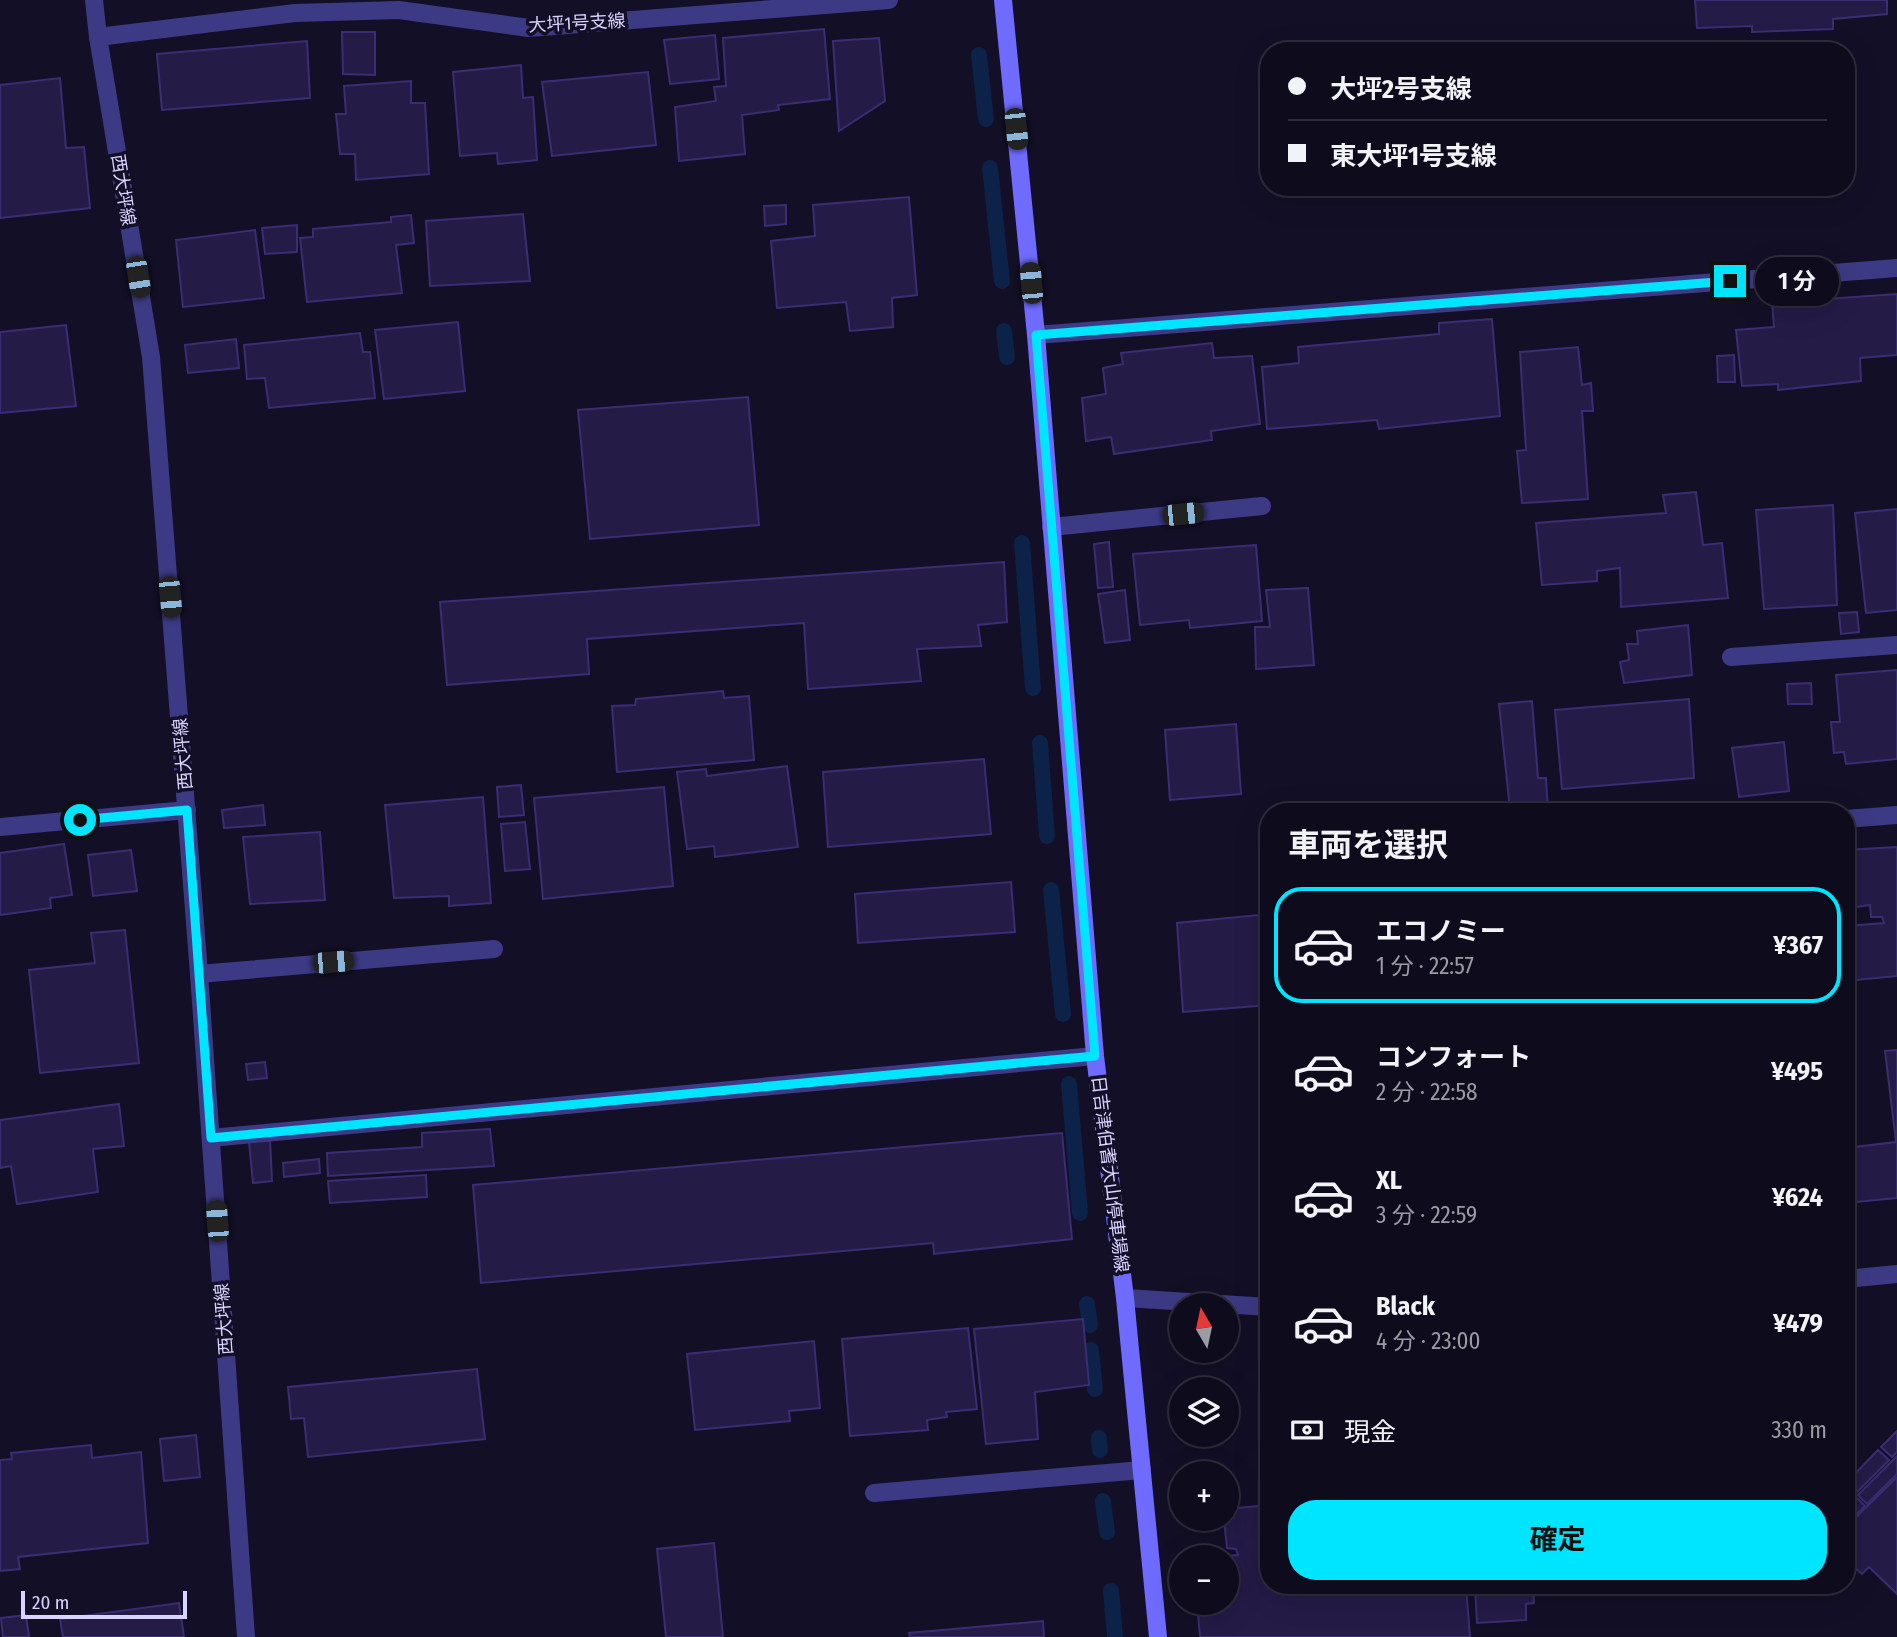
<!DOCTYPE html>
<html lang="ja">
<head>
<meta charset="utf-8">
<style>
	body { margin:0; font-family:"Fira Sans Condensed","Noto Sans JP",sans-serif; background:#171425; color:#f1f3f6; height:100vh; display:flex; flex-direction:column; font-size:26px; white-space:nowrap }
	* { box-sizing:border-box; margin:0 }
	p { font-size:23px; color:#9b9ba3 }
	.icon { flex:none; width:38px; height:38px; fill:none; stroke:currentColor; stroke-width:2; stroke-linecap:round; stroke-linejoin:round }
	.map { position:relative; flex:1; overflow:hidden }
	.sheet { position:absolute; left:1260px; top:803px; width:595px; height:791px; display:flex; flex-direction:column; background:#0e0b1c; border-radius:28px; box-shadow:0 7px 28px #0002,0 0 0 2px #2e2b3b }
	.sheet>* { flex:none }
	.hud { position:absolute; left:1260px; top:42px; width:595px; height:154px; border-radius:28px; box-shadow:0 7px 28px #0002,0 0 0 2px #2e2b3b; display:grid; align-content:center; height:154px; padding:0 28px; background:#0e0b1c }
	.needle { width:46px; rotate:351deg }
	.fabs { position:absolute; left:1169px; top:1293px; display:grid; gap:14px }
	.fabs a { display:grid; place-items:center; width:70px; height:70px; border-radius:50%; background:#0e0b1c; box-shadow:0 7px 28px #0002,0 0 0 2px #2e2b3b; font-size:35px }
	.scale { position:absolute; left:21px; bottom:18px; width:166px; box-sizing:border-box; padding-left:7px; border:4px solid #d9d4ff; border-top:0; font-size:19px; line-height:24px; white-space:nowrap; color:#d9d4ff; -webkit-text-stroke:5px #130f26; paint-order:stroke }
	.end { position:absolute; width:32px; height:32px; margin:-16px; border:9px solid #00e5ff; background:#111; box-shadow:0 0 0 4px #111 }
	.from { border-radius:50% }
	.bubble { position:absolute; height:49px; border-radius:24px; background:#0e0b1c; box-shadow:0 7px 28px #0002,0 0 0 2px #2e2b3b; font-size:23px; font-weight:700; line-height:49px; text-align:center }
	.car { position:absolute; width:21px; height:42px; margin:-21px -10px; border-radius:9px; box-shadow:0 0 5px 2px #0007; background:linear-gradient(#222 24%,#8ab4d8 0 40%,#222 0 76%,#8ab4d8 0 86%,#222 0) }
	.hud b { display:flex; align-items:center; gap:24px; height:66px; font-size:26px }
	.hud b+b { border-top:2px solid #2e2b3b }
	.hud i { width:18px; height:18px; background:#f1f3f6 }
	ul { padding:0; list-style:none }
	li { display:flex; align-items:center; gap:21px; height:116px; margin:0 14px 10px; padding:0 14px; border:4px solid transparent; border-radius:28px }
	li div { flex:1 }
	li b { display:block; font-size:26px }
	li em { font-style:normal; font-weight:700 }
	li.active { border-color:#00e5ff }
	li>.icon { width:63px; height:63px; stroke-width:1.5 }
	h2 { padding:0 28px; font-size:32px; line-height:84px }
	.pay { display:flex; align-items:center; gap:18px; height:77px; padding:0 28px; font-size:26px }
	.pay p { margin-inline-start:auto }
	.button { display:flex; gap:14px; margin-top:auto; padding:14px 28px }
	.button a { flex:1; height:80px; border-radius:28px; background:#00e5ff; color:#111; font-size:28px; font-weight:700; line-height:80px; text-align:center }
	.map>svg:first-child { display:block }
</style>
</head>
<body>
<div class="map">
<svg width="1897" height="1637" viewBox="0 0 1897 1637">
	<rect width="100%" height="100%" fill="#130f26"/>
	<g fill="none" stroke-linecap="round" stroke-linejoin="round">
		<!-- stream -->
		<g stroke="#0c2248" stroke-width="16">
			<path d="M979 55 986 119"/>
			<path d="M990 168 1002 281"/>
			<path d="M1004 331 1007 357"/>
			<path d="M1022 543 1033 688"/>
			<path d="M1040 743 1047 836"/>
			<path d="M1051 890 1063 1014"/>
			<path d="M1069 1084 1080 1213"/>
			<path d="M1087 1304 1090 1325"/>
			<path d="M1091 1350 1095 1389"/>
			<path d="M1099 1438 1100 1450"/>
			<path d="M1103 1501 1107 1532"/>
			<path d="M1111 1591 1115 1637"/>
		</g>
	</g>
	<!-- building -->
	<g fill="#241b47" stroke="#3b2d73" stroke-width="2">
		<path d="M1695 0H1887V14L1833 19V29L1752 32V26L1697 28Z"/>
		<path d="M824 29 830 99 778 105 779 110 742 115 745 154 679 161 675 107 716 101 714 87 726 86 723 38Z"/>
		<path d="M342 32H375V75L343 74Z"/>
		<path d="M715 35 719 79 670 84 664 40Z"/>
		<path d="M879 38 885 101 839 131 833 41Z"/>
		<path d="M307 41 310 98 162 110 157 54Z"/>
		<path d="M521 65 523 98 533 97 537 160 498 164 497 153 460 156 453 72Z"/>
		<path d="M648 72 656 145 552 156 542 82Z"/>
		<path d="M60 78 66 148 84 147 90 208 0 218V85Z"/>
		<path d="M411 81V103H425L429 174 356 180 355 154H340L336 114H346L344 86Z"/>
		<path d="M909 197 917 295 892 298 893 327 850 331 846 302 777 308 771 241 815 236 813 205Z"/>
		<path d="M786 205V224L765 226 764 206Z"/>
		<path d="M523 214 530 281 430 286 426 221Z"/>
		<path d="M411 215 414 243 396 245 402 293 307 302 300 238 313 237V229L391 222V217Z"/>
		<path d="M297 225V252L265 254 262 228Z"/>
		<path d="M255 230 264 298 183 307 176 240Z"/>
		<path d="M1897 294V355L1860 358 1861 381 1778 390V384L1742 386 1736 330 1774 327 1772 303Z"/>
		<path d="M1492 319 1500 416 1379 429 1377 420 1267 429 1262 367 1299 363 1298 347 1439 334V323Z"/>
		<path d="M458 322 465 391 384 399 375 330Z"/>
		<path d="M66 325 76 406 0 413V332Z"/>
		<path d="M360 333 363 352H370L375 398 269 408 265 378 247 379 244 345Z"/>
		<path d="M236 339 239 368 188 373 185 345Z"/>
		<path d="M1212 343 1214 358 1252 356 1260 424 1211 431 1212 440 1114 454 1111 437 1086 441 1082 398 1106 394 1103 368 1123 364 1121 353Z"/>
		<path d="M1578 347 1582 385 1591 383 1593 411H1582L1588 499 1522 503 1517 451 1526 450 1520 352Z"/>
		<path d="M1734 355 1735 382H1718L1717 356Z"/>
		<path d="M748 397 759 525 590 539 578 410Z"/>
		<path d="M1696 492 1703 545 1722 543 1728 598 1621 607 1620 568 1597 571V581L1542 585 1536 523 1666 513 1663 495Z"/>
		<path d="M1833 505 1837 605 1764 609 1756 510Z"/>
		<path d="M1897 509V610L1866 613 1855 513Z"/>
		<path d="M1109 542 1113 587 1098 588 1094 544Z"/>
		<path d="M1256 545 1262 621 1190 628 1189 620 1140 625 1133 554Z"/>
		<path d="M1004 562 1007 622 978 625 981 646 917 649 921 681 808 689 804 623 587 639 589 674 447 685 440 602Z"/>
		<path d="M1308 588 1314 665 1256 669 1255 627H1270L1266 590Z"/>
		<path d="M1125 590 1130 640 1105 643 1098 594Z"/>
		<path d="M1857 612 1859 632 1841 634 1839 613Z"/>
		<path d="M1688 625 1692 675 1624 683 1620 662 1629 660 1627 644H1638L1637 631Z"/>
		<path d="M1897 670V759L1846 764 1844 752 1834 753 1831 722H1840L1836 675Z"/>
		<path d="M1811 683 1812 704H1788L1787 684Z"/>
		<path d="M723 691 724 698 749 696 754 760 617 772 612 706 635 705 636 699Z"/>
		<path d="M1689 699 1694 778 1562 789 1555 710Z"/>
		<path d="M1532 701 1538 778H1546L1548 812H1494L1510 810 1499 704Z"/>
		<path d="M1236 724 1241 794 1170 800 1165 730Z"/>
		<path d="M1784 742 1789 791 1739 797 1732 748Z"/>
		<path d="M984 759 991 834 828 847 823 772Z"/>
		<path d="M787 766 798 847 715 857 714 846 687 849 677 772 706 769 707 776Z"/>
		<path d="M521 785 524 815 499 817 497 787Z"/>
		<path d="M664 787 673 886 543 899 534 798Z"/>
		<path d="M483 797 491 903 449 906V896L394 898 385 805Z"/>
		<path d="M263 805 265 825 224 828 222 810Z"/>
		<path d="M525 822 530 869 505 871 501 824Z"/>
		<path d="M320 832 325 900 250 904 243 837Z"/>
		<path d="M64 844 72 895 50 898 51 908 0 915V853Z"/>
		<path d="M1897 847V976L1846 981V926L1884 923 1882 917H1871L1870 905 1849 908 1846 850Z"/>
		<path d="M131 850 137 891 93 896 88 855Z"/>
		<path d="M1011 882 1015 932 858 943 855 894Z"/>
		<path d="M1269 914V1005L1183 1012 1177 923Z"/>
		<path d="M125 930 139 1063 40 1073 29 970 95 963 91 933Z"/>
		<path d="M1897 1050V1198L1846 1203V1148L1896 1142 1885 1051Z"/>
		<path d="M265 1062 267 1078 248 1080 246 1064Z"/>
		<path d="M119 1104 124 1146 93 1149 98 1192 17 1204 11 1166 0 1168V1120Z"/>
		<path d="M490 1129 494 1166 328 1176 327 1153 422 1147V1133Z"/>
		<path d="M1062 1133 1072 1239 934 1254 933 1243 481 1283 473 1185Z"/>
		<path d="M270 1139 272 1181 253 1183 249 1142Z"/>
		<path d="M319 1159 320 1173 284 1177 283 1163Z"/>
		<path d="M426 1175 427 1197 330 1203 328 1181Z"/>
		<path d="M1083 1319 1089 1385 1035 1392 1038 1439 986 1444 974 1329Z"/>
		<path d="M968 1328 977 1409 946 1412 947 1417 927 1420 928 1430 850 1436 842 1339Z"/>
		<path d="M814 1341 820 1408 789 1411 790 1421 695 1430 687 1354Z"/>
		<path d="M477 1369 485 1439 308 1457 304 1418 291 1419 288 1387Z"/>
		<path d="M1897 1431V1452L1892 1457 1881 1447Z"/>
		<path d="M196 1435 200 1477 164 1481 160 1439Z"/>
		<path d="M91 1445 92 1458 141 1452 148 1543 18 1557 20 1569 0 1571V1460L12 1459 11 1453Z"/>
		<path d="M1878 1450 1889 1460 1857 1492 1847 1482Z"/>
		<path d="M1897 1456V1474L1867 1504 1858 1495Z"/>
		<path d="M1897 1477V1594L1869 1567 1862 1574 1846 1560V1527Z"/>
		<path d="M1846 1487 1865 1506 1849 1522 1846 1519Z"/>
		<path d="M1269 1505V1586H1466L1470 1637H1200L1197 1603H1227V1558H1196L1238 1555 1236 1549 1227 1548 1224 1519H1227V1509Z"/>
		<path d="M714 1543 723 1637H666L657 1549Z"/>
		<path d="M1475 1586H1533L1534 1603 1526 1604V1620L1477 1623Z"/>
		<path d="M179 1603 184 1637H63L60 1619Z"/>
		<path d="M26 1615 29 1637H3L1 1618Z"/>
		<path d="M1043 1621 1044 1637H910L909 1633Z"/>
	</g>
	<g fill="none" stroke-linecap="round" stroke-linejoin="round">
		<!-- service -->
		<g stroke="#3d3a85" stroke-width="18">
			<path d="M1051 527 1262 506"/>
			<path d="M1731 657 1897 645"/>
			<path d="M1846 819 1897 815"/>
			<path d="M199 974 494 949"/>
			<path d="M874 1493 1142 1470"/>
		</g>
		<!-- minor -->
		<g stroke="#3d3a85" stroke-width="18">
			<path d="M94 0 98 37 151 357 199 974 246 1637"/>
			<path d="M98 37 295 13 399 10 529 28 889 0"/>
			<path d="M1036 335 1897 268"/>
			<path d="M0 827 187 810"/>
			<path d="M211 1138 1095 1056"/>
			<path d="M1846 1279 1897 1274"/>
			<path d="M1125 1298 1269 1307"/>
		</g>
		<!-- secondary -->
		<path stroke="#6f6bff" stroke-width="18" d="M1003 0 1036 335 1095 1056 1125 1298 1158 1637"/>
	</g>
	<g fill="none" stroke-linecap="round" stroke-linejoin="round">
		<!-- route -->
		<path stroke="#00e5ff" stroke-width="9" d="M80 820 187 810 211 1138 1095 1056 1036 335 1730 281"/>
	</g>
	<g text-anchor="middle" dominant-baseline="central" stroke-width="7" stroke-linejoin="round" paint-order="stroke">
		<!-- street labels -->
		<g font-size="18" fill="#d9d4ff" stroke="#130f26">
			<text transform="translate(577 23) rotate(-3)">大坪1号支線</text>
			<text transform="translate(123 190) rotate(81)">西大坪線</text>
			<text transform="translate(183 754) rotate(-95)">西大坪線</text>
			<text transform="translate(1110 1174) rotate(83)">日吉津伯耆大山停車場線</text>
			<text transform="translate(224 1319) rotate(-94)">西大坪線</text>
		</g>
	</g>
</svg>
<div class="fabs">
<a><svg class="needle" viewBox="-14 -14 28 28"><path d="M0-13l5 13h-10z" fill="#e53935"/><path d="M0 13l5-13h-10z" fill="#9b9ba3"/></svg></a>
<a><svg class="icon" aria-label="layers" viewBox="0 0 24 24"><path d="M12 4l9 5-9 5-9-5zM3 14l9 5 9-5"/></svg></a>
<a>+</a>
<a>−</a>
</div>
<div class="scale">20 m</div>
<i class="end from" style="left:80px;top:820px"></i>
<i class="end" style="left:1730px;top:281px"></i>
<div class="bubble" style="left:1755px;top:257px;width:84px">1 分</div>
<i class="car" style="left:1016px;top:129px;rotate:174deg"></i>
<i class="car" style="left:138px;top:277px;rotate:171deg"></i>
<i class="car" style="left:1031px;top:283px;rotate:355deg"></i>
<i class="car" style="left:1183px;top:514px;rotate:84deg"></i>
<i class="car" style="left:170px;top:597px;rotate:175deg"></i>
<i class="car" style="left:333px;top:962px;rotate:85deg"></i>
<i class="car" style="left:217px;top:1221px;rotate:356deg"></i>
<div class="hud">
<b><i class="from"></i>大坪2号支線</b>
<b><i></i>東大坪1号支線</b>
</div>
<section class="sheet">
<h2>車両を選択</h2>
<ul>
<li class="active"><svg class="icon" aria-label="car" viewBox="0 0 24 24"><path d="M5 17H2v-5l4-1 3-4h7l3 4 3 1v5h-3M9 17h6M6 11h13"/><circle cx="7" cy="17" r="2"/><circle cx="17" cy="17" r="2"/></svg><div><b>エコノミー</b><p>1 分 · 22:57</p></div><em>¥367</em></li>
<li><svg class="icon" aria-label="car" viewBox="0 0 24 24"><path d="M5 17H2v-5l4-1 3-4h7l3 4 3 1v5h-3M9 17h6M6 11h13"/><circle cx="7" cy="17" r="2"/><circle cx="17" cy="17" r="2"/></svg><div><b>コンフォート</b><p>2 分 · 22:58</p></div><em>¥495</em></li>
<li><svg class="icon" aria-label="car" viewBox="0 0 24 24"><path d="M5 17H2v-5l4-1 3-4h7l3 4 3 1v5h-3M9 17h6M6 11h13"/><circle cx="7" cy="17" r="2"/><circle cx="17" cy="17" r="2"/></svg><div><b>XL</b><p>3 分 · 22:59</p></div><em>¥624</em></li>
<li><svg class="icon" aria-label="car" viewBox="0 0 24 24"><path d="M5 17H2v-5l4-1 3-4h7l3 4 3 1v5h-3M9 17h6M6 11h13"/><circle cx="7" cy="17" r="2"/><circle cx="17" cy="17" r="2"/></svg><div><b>Black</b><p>4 分 · 23:00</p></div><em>¥479</em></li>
</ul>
<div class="pay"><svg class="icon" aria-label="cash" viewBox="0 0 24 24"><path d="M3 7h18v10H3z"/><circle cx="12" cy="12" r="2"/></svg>現金<p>330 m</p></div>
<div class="button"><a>確定</a></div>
</section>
</div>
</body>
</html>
